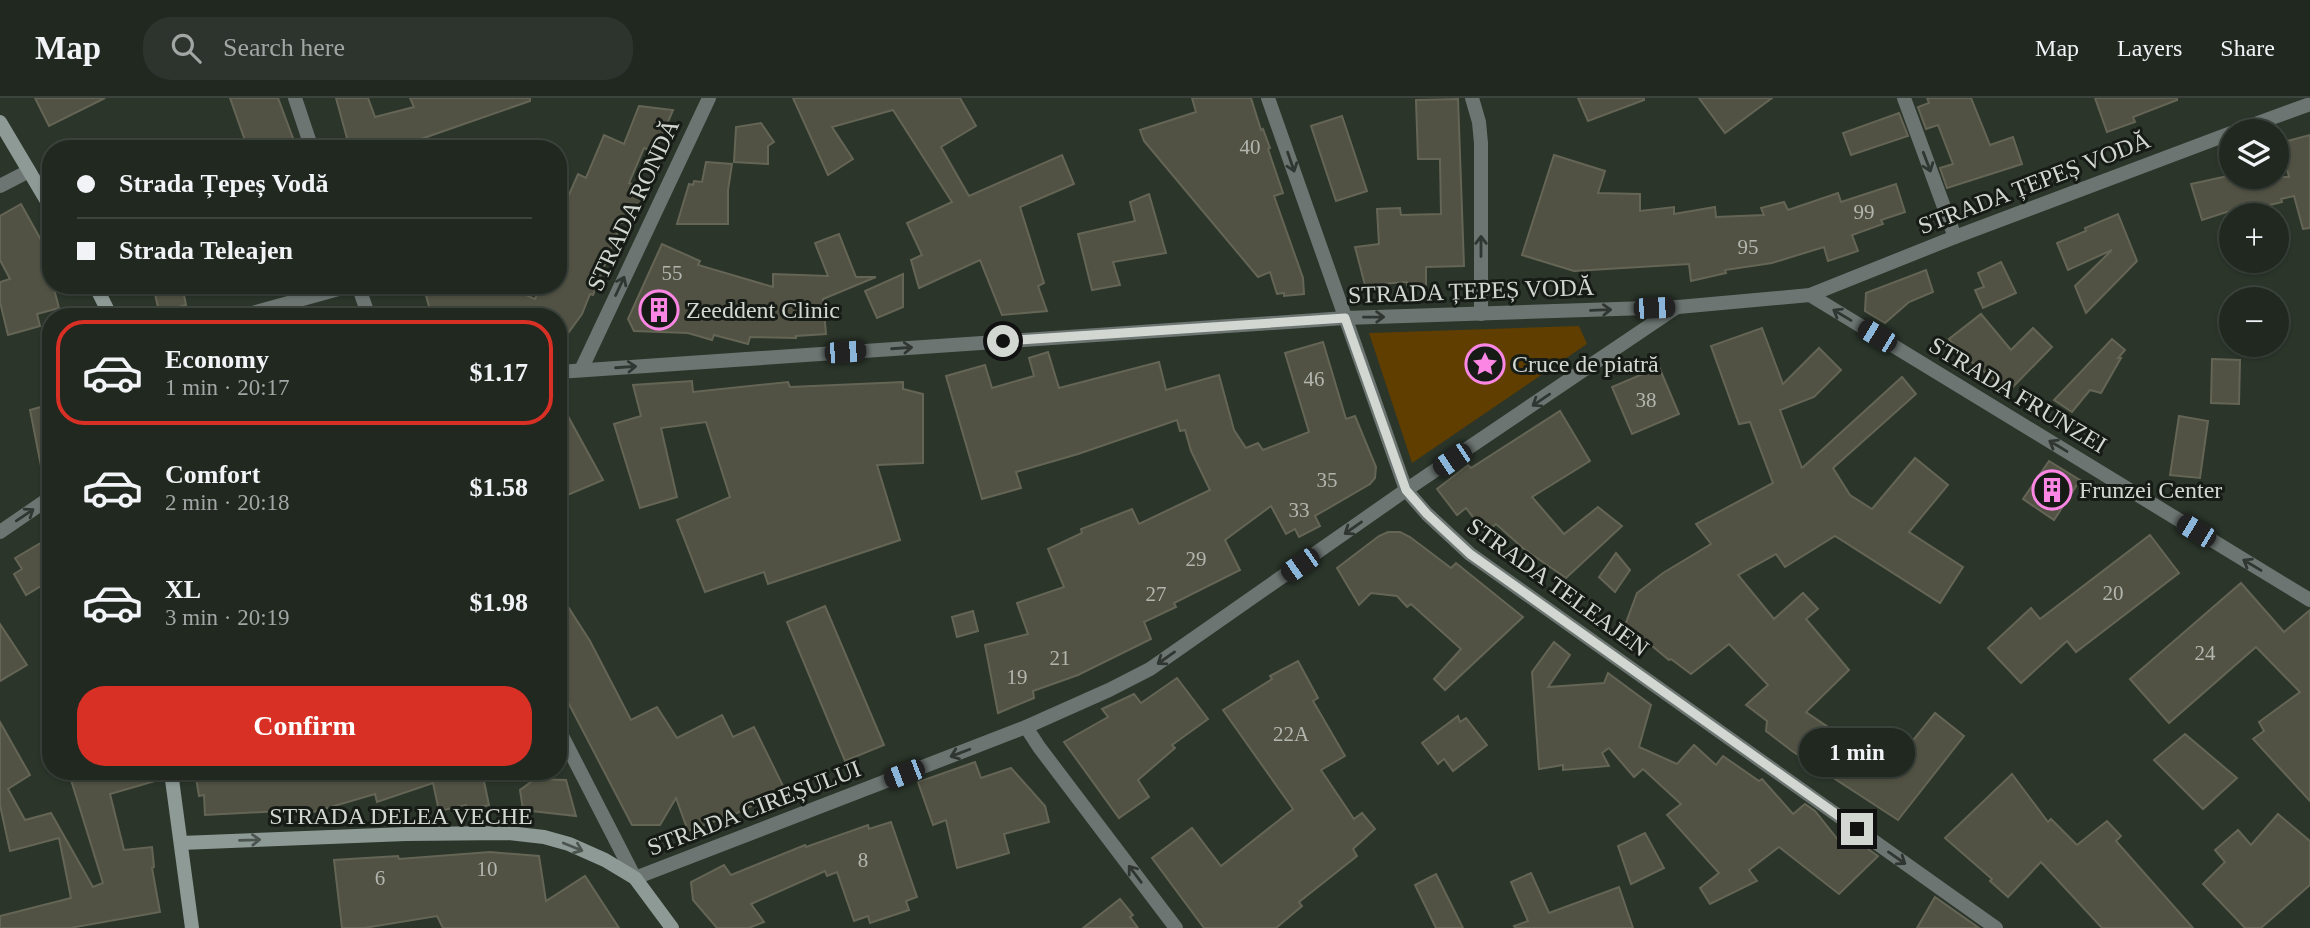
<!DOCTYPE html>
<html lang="en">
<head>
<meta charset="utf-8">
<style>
	body { margin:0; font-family:"Times New Roman",serif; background:#2d342d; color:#f1f3f6; height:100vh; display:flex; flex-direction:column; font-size:26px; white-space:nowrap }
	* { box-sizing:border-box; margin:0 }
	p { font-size:23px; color:#a2a6a5 }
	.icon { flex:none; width:38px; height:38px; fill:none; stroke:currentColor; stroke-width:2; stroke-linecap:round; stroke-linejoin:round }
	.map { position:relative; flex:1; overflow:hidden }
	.sheet { position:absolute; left:42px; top:210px; width:525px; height:472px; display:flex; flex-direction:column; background:#202820; border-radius:28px; box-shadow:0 2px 5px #0004,0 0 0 2px #3d443e }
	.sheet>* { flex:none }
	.guide { position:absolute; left:42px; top:42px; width:525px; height:154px; border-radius:28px; box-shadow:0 2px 5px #0004,0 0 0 2px #3d443e; display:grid; align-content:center; height:154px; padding:0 35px; background:#202820 }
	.controls { position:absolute; left:2219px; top:21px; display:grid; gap:14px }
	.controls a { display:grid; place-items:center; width:70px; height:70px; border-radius:50%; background:#202820; box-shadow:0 2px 5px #0004,0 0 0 2px #3d443e; font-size:35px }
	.end { position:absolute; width:32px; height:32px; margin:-16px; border:9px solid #d2d8d1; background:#111; box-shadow:0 0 0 4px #111 }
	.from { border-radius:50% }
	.bubble { position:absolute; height:49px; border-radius:24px; background:#202820; box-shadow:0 2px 5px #0004,0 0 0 2px #3d443e; font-size:23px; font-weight:700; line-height:49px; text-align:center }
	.car { position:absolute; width:21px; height:42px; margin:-21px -10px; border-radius:9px; box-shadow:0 0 5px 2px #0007; background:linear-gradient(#222 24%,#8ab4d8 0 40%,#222 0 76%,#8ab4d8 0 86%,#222 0) }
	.guide b { display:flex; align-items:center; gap:24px; height:66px; font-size:26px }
	.guide b+b { border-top:2px solid #3d443e }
	.guide i { width:18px; height:18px; background:#f1f3f6 }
	ul { padding:12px 0 0; list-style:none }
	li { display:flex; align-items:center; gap:21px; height:105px; margin:0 14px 10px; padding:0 21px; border:4px solid transparent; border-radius:28px }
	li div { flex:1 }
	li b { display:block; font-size:26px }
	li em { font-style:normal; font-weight:700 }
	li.active { border-color:#d93025 }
	li>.icon { width:63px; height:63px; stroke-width:1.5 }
	.cta { display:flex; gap:14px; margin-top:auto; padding:14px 35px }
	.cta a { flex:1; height:80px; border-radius:28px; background:#d93025; color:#fff; font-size:28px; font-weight:700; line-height:80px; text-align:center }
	header { display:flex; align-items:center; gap:42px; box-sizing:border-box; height:98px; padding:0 35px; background:#202820; border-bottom:2px solid #3d443e }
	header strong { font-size:33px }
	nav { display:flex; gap:38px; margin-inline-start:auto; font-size:24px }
	.search { width:490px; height:63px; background:#2d342d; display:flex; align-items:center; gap:18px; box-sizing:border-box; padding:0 24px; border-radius:28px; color:#a2a6a5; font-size:26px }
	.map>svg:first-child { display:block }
</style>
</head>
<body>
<header>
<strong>Map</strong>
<div class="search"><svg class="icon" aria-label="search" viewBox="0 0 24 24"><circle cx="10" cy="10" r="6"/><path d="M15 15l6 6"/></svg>Search here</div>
<nav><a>Map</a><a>Layers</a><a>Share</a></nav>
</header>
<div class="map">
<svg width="2310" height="830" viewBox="0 0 2310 830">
	<rect width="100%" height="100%" fill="#2b352a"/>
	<!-- green -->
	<path fill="#5f3e00" d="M1579 228 1587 246 1412 365 1369 235Z"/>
	<!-- building -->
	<g fill="#515243" stroke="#656556" stroke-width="2">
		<path d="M35 0H105L49 28Z"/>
		<path d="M230 0H278L297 51H248Z"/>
		<path d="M336 0H368L375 19 414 9 410 0H530V3L421 41 424 51H350Z"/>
		<path d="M793 0H960L976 28 941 49 969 98 1062 57 1074 86 1020 109 1044 185 1038 188 1047 213 1002 217 980 162 919 190 911 162 922 157 907 125 952 104 893 12 832 29 853 61 828 77Z"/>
		<path d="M1192 0H1251L1261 32 1263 31 1270 50 1268 51 1283 95 1274 98 1303 180 1304 196 1284 198V195L1277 196 1270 174 1258 179 1144 43 1140 32 1196 14Z"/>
		<path d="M1578 0H1644V2L1588 23Z"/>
		<path d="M1699 0H1772L1725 35Z"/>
		<path d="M1927 0H1971L1990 47 2013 39 2022 66 1947 90 1940 70 1953 66 1938 27 1926 31 1918 9 1929 5Z"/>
		<path d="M2095 0H2177V2L2133 19 2135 24 2107 34Z"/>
		<path d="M1458 1 1464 168 1426 169V187H1407V184L1365 187 1355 149 1379 146 1377 111 1400 110 1401 117 1441 116 1440 61H1418L1416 2Z"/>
		<path d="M639 8 673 12 655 54 644 50 629 85 649 93 634 125H613L620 128 593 197 590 196 582 216 558 249V219H432L423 187H502L535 201 541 187H558V122L578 76 586 80 604 37 624 46Z"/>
		<path d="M1899 15 1908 38 1851 57 1843 35Z"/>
		<path d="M1342 18 1367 93 1336 103 1311 28Z"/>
		<path d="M761 25 774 44 768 48V66L734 64 736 29Z"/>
		<path d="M2310 37V130L2303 131 2294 98 2281 101 2282 104 2237 115 2236 111 2202 122 2191 86 2223 79H2289L2280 45Z"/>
		<path d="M1554 57 1605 73 1598 95 1640 96V113L1674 109V116L1715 109 1716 119 1764 117 1761 110 1784 104 1788 112 1838 95 1841 104 1896 86 1905 114 1881 122 1883 126 1852 137 1858 153 1828 163 1824 149 1772 165 1725 172 1726 175 1691 183 1689 166 1574 173 1522 157Z"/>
		<path d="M706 64 732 66 728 92V126H677L689 86 693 87 694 83 702 84Z"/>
		<path d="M1149 96 1166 155 1113 164 1120 187 1092 192 1078 136 1135 123 1130 104Z"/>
		<path d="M21 106 51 160V187H53L59 210 37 216 40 228 8 237 0 204V184L10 181 0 162V118Z"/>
		<path d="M2118 116 2137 163 2086 215 2075 188 2112 152 2068 172 2057 145 2086 133 2085 130Z"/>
		<path d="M839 136 856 179H876L823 201 826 236 796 238V240L750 239 748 246 714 237 712 242 688 235 634 233 628 221 662 146 700 163 698 167 773 189V176L828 178 815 145Z"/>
		<path d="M2001 164 2016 195 1983 210 1975 192 1984 189 1978 175Z"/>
		<path d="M1926 172 1933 194 1909 204 1885 225 1865 213 1866 195Z"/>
		<path d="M903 176V209L877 220 865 193Z"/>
		<path d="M153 187H182L186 207 159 214Z"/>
		<path d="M1981 216 2011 252 2033 230 2052 249 2009 293 1969 262 1967 264 1949 241Z"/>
		<path d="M1762 230 1783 286 1819 250 1841 272 1814 299 1780 312 1802 370 1902 279 1916 296 1833 370 1850 397 1872 411 1915 360 1948 387 1909 434 1963 469 1940 505 1835 438 1785 469 1776 456 1738 477 1774 521 1803 495 1818 511 1806 521 1849 572 1806 614 1890 671 1935 615 1964 638 1898 722 1792 653 1766 633 1767 623 1746 607 1768 587 1729 546 1691 576 1671 561 1669 562 1640 538 1637 540 1624 530 1637 495 1663 475 1711 446 1696 426 1773 385 1750 324 1739 326 1711 248Z"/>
		<path d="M2112 241 2125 252 2118 260H2121L2101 295 2090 292 2072 314 2054 302Z"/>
		<path d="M1323 244 1346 321 1355 318 1376 369 1375 380 1370 386 1315 418 1320 428 1299 439 1295 431 1286 436 1271 408 1225 442 1240 472 1174 505 1176 509 1144 524 1151 541 1078 577 1033 593 1034 600 998 615 985 547 1028 536 1017 505 1064 489 1048 451 1082 435 1081 431 1132 411 1139 426 1210 392 1191 353 1185 332 1180 333 1177 322 1078 356 1016 374 1021 390 982 401 946 278 985 267 992 290 1034 278 1029 260 1048 254 1059 290 1159 264 1166 292 1219 277 1234 332 1246 350 1258 345 1263 352 1309 334 1285 255Z"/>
		<path d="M2212 261 2240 262 2239 306 2211 305Z"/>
		<path d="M1659 269 1679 316 1632 336 1612 289Z"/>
		<path d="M692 283 693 294 788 284 790 289 903 284V291L923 296V365L877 367 900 442 768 486 764 474 705 494 677 422 730 399 706 324 661 330 677 399 640 410 614 326 641 318 633 287Z"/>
		<path d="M558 300 603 382 558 401Z"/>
		<path d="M51 306V367L41 368 30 312Z"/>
		<path d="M1560 313 1590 363 1532 399 1564 436 1598 409 1622 428 1566 480 1524 451 1496 426 1485 435 1466 410 1457 417 1437 391 1468 367 1471 370Z"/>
		<path d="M2179 318 2208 323 2200 380 2170 377Z"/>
		<path d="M2049 363 2080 382 2054 422 2023 401Z"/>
		<path d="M1388 434H1400L1410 439 1451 470 1456 465 1523 519 1445 592 1434 581 1461 551 1411 506 1407 509 1397 498 1371 495 1359 507 1337 470 1379 438Z"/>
		<path d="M2150 437 2179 475 2076 554 2067 543 2021 585 1988 550 2031 510 2040 521Z"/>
		<path d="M51 439V482L26 497 14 476 22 471 15 460Z"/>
		<path d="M1616 455 1630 472 1615 494 1599 479Z"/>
		<path d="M2241 485 2284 534 2310 512V703L2253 641 2264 633 2259 624 2300 594 2256 549 2169 625 2130 581Z"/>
		<path d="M558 493 590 543 631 622 657 609 677 640 722 617 733 639 754 629 785 692 737 715 688 733 676 700 660 727H632L558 585Z"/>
		<path d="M825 508 884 647 845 663 787 524Z"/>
		<path d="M973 513 978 533 957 539 952 519Z"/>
		<path d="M0 526 27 567 0 583Z"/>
		<path d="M1554 544 1570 557 1548 589 1604 585 1608 575 1651 607 1639 649 1677 666 1694 647 1716 667 1723 658 1759 683 1762 681 1793 716 1805 706 1815 713 1839 743 1847 736 1878 758 1839 796 1779 749 1749 772 1757 783 1710 806 1700 790 1719 775 1667 717 1681 706 1643 671 1634 679 1609 650 1602 655 1609 668 1563 672V667L1539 671 1532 574Z"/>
		<path d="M1298 563 1318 600 1313 603 1345 658 1321 672 1354 721 1362 715 1375 731 1353 751 1357 758 1299 804 1302 808 1276 830H1204L1152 760 1192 730 1221 768 1293 711 1223 612 1272 581 1270 578Z"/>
		<path d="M1177 580 1208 621 1172 647 1175 650 1138 682 1149 699 1119 720 1064 644 1108 619 1102 611 1134 596 1141 605Z"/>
		<path d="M1458 618 1460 624 1466 620 1487 647 1453 673 1444 661 1438 666 1422 645Z"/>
		<path d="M0 624 30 677 8 691 25 722 51 715 93 789 103 785 71 682 99 674H162V681L110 696 124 752 152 749 154 769 152 770 160 814 70 830H0V818L71 800 59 740 10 753 0 707Z"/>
		<path d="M2185 636 2237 680 2203 711 2154 662Z"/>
		<path d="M975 664 981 680 1011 670 1045 708 1049 724 1004 736 1009 755 957 770 946 722 933 727 918 684Z"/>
		<path d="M195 674H482L489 707 467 712 466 707 439 713 433 685 377 704 375 696 300 718 299 712 205 717 204 697 199 698Z"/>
		<path d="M2012 676 2048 724 2051 721 2077 747 2107 723 2121 738 2116 743 2193 830H2102L2041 764 2008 799 1990 783 1992 781 1945 740Z"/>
		<path d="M535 681 566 682 576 718 523 712 520 692Z"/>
		<path d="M2278 716 2310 743V787L2261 830H2245L2203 786 2225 764 2215 752 2238 732 2251 747Z"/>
		<path d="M891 724 917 799 906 803 909 812 870 825 868 818 854 823 837 774 827 778 825 773 751 806 764 824 749 830H717L693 802 691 784 724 767 731 777 805 747 806 749 868 727 869 731Z"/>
		<path d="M1645 735 1664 770 1631 786 1618 748Z"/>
		<path d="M490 754 539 758 546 803 585 778 619 830H443L437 818 364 830H342L334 762 398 758 399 761Z"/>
		<path d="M1531 775 1549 815 1619 789 1633 830H1515L1514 828 1528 823 1511 784Z"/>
		<path d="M1436 776 1463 830H1436L1415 787Z"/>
		<path d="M1935 799 1979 830H1917Z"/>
		<path d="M1120 801 1133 817 1130 819 1138 830H1083Z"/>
	</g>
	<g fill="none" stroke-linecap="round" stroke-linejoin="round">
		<!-- street -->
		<g stroke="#6c7572" stroke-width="14">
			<path d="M295 0 312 51"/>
			<path d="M1268 0 1406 392 1427 416 1470 456 1996 830"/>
			<path d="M1472 0 1479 24 1481 45V216"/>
			<path d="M1904 0 1955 139"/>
			<path d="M2236 33 2310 6"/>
			<path d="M0 88 29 73"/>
			<path d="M358 187 369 219"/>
			<path d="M1810 197 2310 502"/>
			<path d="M238 219 353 187"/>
			<path d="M581 272 709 0"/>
			<path d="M558 274 1345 220 1678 209 1810 197 1955 139 2231 35"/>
			<path d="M0 434 51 399"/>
			<path d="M1026 629 1039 649 1176 830"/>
			<path d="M558 630 635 780 1026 629 1109 592 1150 571 1406 392 1677 209"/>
		</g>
		<!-- secondary -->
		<g stroke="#8d9a96" stroke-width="14">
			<path d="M0 24 51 110"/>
			<path d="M95 187 111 219"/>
			<path d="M171 674 192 830"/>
			<path d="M181 745 406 736 508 735 544 739 569 746 605 762 635 780 672 830"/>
		</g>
	</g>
	<!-- one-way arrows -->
	<defs><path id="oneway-shaft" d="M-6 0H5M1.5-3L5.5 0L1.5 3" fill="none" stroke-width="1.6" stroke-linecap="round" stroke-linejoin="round" transform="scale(1.75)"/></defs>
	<g stroke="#303632">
		<use href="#oneway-shaft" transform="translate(1291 64) rotate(71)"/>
		<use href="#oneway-shaft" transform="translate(1927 64) rotate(69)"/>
		<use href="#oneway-shaft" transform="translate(1481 148) rotate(-90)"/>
		<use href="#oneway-shaft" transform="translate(620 188) rotate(-65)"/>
		<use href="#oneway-shaft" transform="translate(1601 212) rotate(-2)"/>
		<use href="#oneway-shaft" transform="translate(1842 217) rotate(-149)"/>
		<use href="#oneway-shaft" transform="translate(1374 219) rotate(-1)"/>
		<use href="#oneway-shaft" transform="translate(902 250) rotate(-4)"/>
		<use href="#oneway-shaft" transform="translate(626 269) rotate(-4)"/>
		<use href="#oneway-shaft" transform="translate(1541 302) rotate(146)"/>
		<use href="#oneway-shaft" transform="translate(2058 348) rotate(-149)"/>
		<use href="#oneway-shaft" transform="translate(25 417) rotate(-34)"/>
		<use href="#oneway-shaft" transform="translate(1353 430) rotate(145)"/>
		<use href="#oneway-shaft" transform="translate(2252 467) rotate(-149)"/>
		<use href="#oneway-shaft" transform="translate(1166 560) rotate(145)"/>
		<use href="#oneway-shaft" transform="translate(960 655) rotate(159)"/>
		<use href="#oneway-shaft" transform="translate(1897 760) rotate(35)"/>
		<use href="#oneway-shaft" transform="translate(1135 776) rotate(-127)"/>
	</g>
	<g stroke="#4c5450">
		<use href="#oneway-shaft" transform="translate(250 742) rotate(-2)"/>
		<use href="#oneway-shaft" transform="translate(573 749) rotate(22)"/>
	</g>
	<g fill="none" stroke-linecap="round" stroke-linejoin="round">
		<!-- route -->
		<path stroke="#d2d8d1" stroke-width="9" d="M1003 243 1345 220 1406 392 1427 416 1470 456 1857 731"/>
	</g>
	<!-- icons -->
	<defs>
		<g id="building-ring" transform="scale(2.0125)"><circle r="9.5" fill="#161b16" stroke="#fc86e4" stroke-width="1.5"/><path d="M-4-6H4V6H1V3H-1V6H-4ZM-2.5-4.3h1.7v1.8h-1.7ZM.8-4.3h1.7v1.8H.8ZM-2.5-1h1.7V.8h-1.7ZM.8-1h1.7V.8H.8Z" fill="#fc86e4"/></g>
		<g id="sight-ring" transform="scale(2.0125)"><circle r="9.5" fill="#161b16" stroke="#fc86e4" stroke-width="1.5"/><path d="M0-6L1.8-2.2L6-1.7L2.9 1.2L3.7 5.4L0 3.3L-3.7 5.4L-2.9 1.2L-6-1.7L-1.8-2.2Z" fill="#fc86e4"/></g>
	</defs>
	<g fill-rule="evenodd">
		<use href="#building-ring" x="659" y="212"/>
		<use href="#sight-ring" x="1485" y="266"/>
		<use href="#building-ring" x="2052" y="392"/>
	</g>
	<g text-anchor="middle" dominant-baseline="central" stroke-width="6" stroke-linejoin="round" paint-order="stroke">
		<!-- number labels -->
		<g font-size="21" fill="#b2b6ae">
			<text x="1250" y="49">40</text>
			<text x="1864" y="114">99</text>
			<text x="1748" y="149">95</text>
			<text x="672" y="175">55</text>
			<text x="1314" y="281">46</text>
			<text x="1646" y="302">38</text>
			<text x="1327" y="382">35</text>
			<text x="1299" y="412">33</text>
			<text x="1196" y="461">29</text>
			<text x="2113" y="495">20</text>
			<text x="1156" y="496">27</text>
			<text x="2205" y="555">24</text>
			<text x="1060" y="560">21</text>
			<text x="1017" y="579">19</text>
			<text x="1291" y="636">22A</text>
			<text x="863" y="762">8</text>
			<text x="487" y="771">10</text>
			<text x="380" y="780">6</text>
		</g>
		<!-- street labels -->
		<g font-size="24" fill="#d2d8d1" stroke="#161b16">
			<text transform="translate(2034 85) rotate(-21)">STRADA ȚEPEȘ VODĂ</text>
			<text transform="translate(633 107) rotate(-65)">STRADA RONDĂ</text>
			<text transform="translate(1471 193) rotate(-2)">STRADA ȚEPEȘ VODĂ</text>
			<text transform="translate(2018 297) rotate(31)">STRADA FRUNZEI</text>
			<text transform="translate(1558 489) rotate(36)">STRADA TELEAJEN</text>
			<text transform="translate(754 710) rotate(-21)">STRADA CIREȘULUI</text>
			<text x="401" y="718">STRADA DELEA VECHE</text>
		</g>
		<!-- poi labels -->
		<g font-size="24" fill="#d2d8d1" stroke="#161b16" text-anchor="start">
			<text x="686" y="212">Zeeddent Clinic</text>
			<text x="1512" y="266">Cruce de piatră</text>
			<text x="2079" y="392">Frunzei Center</text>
		</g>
	</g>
</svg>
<div class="controls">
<a><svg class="icon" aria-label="layers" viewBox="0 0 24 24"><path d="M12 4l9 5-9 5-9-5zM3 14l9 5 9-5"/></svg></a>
<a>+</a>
<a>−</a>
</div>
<i class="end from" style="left:1003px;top:243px"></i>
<i class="end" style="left:1857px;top:731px"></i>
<div class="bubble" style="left:1799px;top:630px;width:116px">1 min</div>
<i class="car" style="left:1654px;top:210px;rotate:88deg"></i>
<i class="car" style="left:1877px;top:238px;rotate:301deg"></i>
<i class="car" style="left:845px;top:254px;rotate:86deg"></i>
<i class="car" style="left:1452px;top:362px;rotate:236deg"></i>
<i class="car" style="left:2196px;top:433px;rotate:301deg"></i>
<i class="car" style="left:1300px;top:467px;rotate:235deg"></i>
<i class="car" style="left:904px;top:676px;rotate:249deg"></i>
<div class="guide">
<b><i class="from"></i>Strada Țepeș Vodă</b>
<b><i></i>Strada Teleajen</b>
</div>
<section class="sheet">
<ul>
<li class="active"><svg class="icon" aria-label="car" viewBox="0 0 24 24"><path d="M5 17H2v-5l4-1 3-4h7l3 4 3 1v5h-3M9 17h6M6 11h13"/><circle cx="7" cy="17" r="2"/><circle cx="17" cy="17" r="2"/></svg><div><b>Economy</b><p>1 min · 20:17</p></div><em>$1.17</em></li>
<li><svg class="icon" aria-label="car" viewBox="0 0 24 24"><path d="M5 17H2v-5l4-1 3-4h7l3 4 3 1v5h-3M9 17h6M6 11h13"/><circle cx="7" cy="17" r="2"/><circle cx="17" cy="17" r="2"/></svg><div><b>Comfort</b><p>2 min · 20:18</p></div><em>$1.58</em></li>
<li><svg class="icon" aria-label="car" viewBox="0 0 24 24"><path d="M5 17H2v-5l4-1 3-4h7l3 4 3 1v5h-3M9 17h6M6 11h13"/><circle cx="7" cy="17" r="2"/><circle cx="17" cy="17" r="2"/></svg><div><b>XL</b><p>3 min · 20:19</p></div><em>$1.98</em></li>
</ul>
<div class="cta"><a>Confirm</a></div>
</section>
</div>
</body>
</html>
